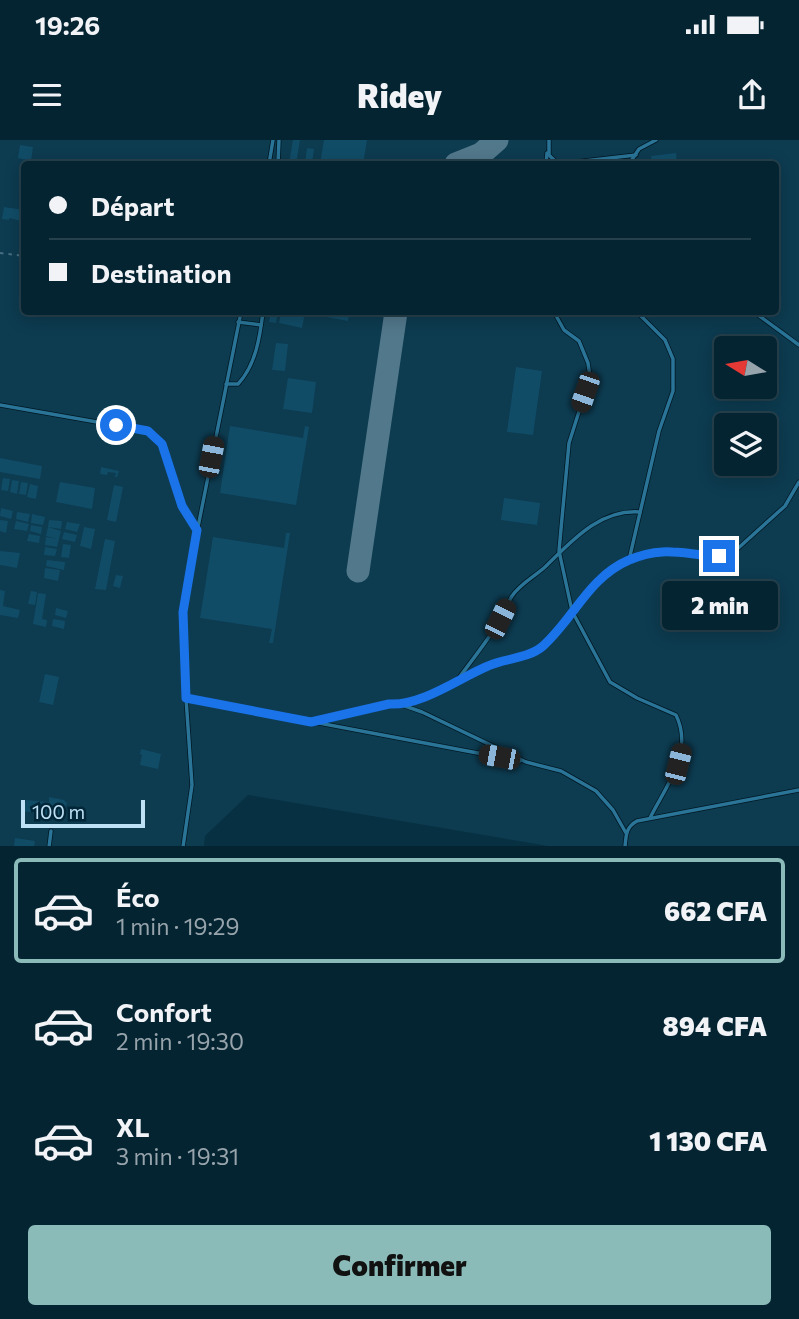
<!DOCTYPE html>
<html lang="fr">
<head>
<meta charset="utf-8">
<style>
	body { margin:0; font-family:Commissioner,sans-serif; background:#0e2c3a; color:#f1f3f6; height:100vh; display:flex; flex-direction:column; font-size:26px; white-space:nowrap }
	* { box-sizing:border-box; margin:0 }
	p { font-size:23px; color:#97a4ac }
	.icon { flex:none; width:38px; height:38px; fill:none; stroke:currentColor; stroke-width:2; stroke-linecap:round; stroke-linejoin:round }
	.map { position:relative; height:706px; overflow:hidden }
	.drawer { display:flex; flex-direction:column; background:#052432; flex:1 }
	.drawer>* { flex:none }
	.top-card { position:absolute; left:21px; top:21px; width:758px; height:154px; border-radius:7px; box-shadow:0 4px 18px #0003,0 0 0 2px #26414d; display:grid; align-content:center; height:154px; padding:0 28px; background:#052432 }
	.needle { width:46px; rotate:281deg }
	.tools { position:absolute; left:714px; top:196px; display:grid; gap:14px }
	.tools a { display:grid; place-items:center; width:63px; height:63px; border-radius:7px; background:#052432; box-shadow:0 4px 18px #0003,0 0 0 2px #26414d; font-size:35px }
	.scale { position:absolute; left:21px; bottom:18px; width:124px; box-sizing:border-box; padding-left:7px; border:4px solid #bfe1f5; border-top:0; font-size:19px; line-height:24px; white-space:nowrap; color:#bfe1f5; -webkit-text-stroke:5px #002638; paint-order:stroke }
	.end { position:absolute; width:32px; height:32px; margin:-16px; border:9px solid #1a73e8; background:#fff; box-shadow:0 0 0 4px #fff }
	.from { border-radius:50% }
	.bubble { position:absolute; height:49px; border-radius:7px; background:#052432; box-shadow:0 4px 18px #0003,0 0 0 2px #26414d; font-size:23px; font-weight:800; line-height:49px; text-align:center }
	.car { position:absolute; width:21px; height:42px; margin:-21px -10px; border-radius:9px; box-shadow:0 0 5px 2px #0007; background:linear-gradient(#222 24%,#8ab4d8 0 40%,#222 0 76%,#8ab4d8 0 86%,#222 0) }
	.top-card b { display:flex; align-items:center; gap:24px; height:66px; font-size:26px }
	.top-card b+b { border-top:2px solid #26414d }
	.top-card i { width:18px; height:18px; background:#f1f3f6 }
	ul { padding:12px 0 0; list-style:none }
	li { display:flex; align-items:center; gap:21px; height:105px; margin:0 14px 10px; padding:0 14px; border:4px solid transparent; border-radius:7px }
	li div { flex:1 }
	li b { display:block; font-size:26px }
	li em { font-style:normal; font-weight:800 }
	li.current { border-color:#8bbbb9 }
	li>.icon { width:63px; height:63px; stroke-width:1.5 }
	.button { display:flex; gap:14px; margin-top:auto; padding:14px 28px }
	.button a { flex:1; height:80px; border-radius:7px; background:#8bbbb9; color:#111; font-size:28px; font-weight:800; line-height:80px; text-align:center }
	.status { display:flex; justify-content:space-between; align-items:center; height:49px; padding:0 35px; background:#052432; direction:ltr }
	.status svg { height:19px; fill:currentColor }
	header { display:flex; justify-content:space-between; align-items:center; height:91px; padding:0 28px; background:#052432; font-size:32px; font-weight:800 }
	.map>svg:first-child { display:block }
</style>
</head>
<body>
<div class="status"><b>19:26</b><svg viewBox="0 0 49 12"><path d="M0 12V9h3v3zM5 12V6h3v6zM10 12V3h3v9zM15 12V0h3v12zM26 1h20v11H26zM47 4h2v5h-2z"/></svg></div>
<header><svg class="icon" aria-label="menu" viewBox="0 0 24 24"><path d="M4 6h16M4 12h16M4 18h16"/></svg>Ridey<svg class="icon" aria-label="share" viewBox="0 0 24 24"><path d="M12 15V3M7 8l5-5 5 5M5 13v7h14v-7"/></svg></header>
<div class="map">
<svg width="799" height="707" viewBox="0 0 799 707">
	<rect width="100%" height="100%" fill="#073042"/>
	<!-- built -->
	<path fill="#0d3b50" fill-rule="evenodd" d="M0 0H799V706H548L248 655 205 696 204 706H0ZM24 24H775V172H24ZM726 208H765V247H726ZM726 285H765V324H726Z"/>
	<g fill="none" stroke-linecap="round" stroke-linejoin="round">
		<!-- taxiway -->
		<g stroke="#52788b" stroke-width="23">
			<path d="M456 24 481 14 497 0"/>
			<path d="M358 431 396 172"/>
		</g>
	</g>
	<!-- building -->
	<g fill="#114c67">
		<path d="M293 0H300L296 24H289Z"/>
		<path d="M324 0H367L363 24H320Z"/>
		<path d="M20 5 33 7 31 21 18 18Z"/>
		<path d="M307 8 314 9 312 24H305Z"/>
		<path d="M676 13 677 24H652L651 16Z"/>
		<path d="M4 67 24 70V88H21V81L9 78V80L2 79Z"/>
		<path d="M271 172H278L276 183 269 182Z"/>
		<path d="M281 172H338L349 173 348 181 305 173 302 188 279 183Z"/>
		<path d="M276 203 288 204 285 231 272 230Z"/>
		<path d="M516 227 542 231 533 295 507 292Z"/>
		<path d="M288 238 316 242 312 273 283 269Z"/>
		<path d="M230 286 303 298 305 286 309 287 296 365 220 353Z"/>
		<path d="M0 318 42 326 40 339 0 332Z"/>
		<path d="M101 327 119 331 117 337H115L116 333 108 332 107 335 100 334Z"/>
		<path d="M3 338 10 339 8 351 1 350Z"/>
		<path d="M12 340 19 341 17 354 10 352Z"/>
		<path d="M21 342 28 343 26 355 19 354Z"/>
		<path d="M60 342 95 348 92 369 56 362Z"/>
		<path d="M30 344 38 346 36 359 27 357Z"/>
		<path d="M114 345 123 347 116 382 107 380Z"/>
		<path d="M504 358 540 363 537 385 501 380Z"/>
		<path d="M1 368 13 371 11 379 0 376Z"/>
		<path d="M17 372 30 374 28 382 16 379Z"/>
		<path d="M32 374 45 377 43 385 31 383Z"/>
		<path d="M0 380 8 381 6 393 0 391Z"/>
		<path d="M49 380 62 381 61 389 48 387Z"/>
		<path d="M16 381 29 384 27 391 14 389Z"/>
		<path d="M67 382 80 384 77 392 65 389Z"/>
		<path d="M31 385 42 387 41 394 30 391Z"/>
		<path d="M48 387 61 391 57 407 45 405 46 397 58 399 46 396Z"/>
		<path d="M84 387 95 389 91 409 80 406Z"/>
		<path d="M64 392 77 395 75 402 62 399Z"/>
		<path d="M286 393H290L273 503H269L272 489 200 478 213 397 284 408Z"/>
		<path d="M29 394 40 396 39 403 27 401Z"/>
		<path d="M105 399 115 401 106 450 95 449Z"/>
		<path d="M63 404 71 405 69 418 61 417Z"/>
		<path d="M45 407 57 409 55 416 44 415Z"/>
		<path d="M0 411 20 413 17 428 0 425Z"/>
		<path d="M47 420 65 422 64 430 46 426Z"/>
		<path d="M45 428 60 430 58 441 44 438Z"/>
		<path d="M116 435 123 436 120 448 113 446Z"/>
		<path d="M0 450 5 451 3 466 20 470 18 478 0 475Z"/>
		<path d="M31 451 37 452 35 465 28 464Z"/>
		<path d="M38 453 46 454 42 479 47 480 46 487 33 484Z"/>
		<path d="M56 468 68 471 66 478 55 475Z"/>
		<path d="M53 479 65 481 64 489 52 486Z"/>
		<path d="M45 534 59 537 53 565 39 562Z"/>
		<path d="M141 609 161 614 158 629 140 625 142 615 140 614Z"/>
		<path d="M49 657 64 660 67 663 62 678 23 671 26 660 49 662Z"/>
		<path d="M15 698 35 701 34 707H14Z"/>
	</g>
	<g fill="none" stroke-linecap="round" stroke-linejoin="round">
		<!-- service casing -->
		<g stroke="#021722" stroke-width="5">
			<g id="service">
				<path d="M549 0V15L558 24"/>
				<path d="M269 24 273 0"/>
				<path d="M278 24 279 0"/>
				<path d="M546 24 547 13"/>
				<path d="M558 24 636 15"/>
				<path d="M629 24 639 9 656 0"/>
				<path d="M554 172 564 190 579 201 588 223 590 237 569 303 561 389 559 411 572 471 610 542 637 558 676 575C694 612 666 646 650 678"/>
				<path d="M754 172 799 205"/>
				<path d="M238 182 261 185"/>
				<path d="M226 244H238C256 225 260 196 263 172"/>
				<path d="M0 265 148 291 162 304 182 366 196 389"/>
				<path d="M629 420 654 413 674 410 697 416H719L735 411 785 366 799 342"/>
				<path d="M456 542C471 521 487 502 500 480 505 472 507 464 512 456 521 443 534 437 545 427 571 402 599 369 640 372"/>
				<path d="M186 558 520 621"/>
				<path d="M402 565 455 543 489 525 522 516 541 508 598 439 629 420 659 291 673 251V219L665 200 637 172"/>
				<path d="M311 582 389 564 402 565 422 572 526 622 561 631 596 651 613 670 626 693"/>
				<path d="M49 707 51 691"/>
				<path d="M183 707 192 645 186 558 183 495 184 457 241 172"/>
				<path d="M625 707C626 695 626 687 637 681L799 650"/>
			</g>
		</g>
		<!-- path -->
		<path stroke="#486e81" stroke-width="2" stroke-dasharray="3.5 5" stroke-linecap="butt" d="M0 113 24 116"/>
		<!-- service -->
		<use href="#service" stroke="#297497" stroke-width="3.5"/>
	</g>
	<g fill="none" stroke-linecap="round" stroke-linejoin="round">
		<!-- route -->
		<path stroke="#1a73e8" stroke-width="9" d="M116 285 148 291 162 304 182 366 197 390 183 472 186 558 311 582 389 564C422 566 459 538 488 526 505 518 528 519 543 506 574 478 589 437 629 420 665 405 684 415 719 416"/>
	</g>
</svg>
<div class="tools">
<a><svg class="needle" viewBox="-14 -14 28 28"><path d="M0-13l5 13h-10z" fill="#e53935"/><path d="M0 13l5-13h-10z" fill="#97a4ac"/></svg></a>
<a><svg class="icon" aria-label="layers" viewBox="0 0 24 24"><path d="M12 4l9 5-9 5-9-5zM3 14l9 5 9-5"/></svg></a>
</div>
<div class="scale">100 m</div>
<i class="end from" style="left:116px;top:285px"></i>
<i class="end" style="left:719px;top:416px"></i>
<div class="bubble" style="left:662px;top:441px;width:116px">2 min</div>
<i class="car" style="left:585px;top:252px;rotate:199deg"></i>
<i class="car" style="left:211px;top:317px;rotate:11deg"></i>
<i class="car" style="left:500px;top:479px;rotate:26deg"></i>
<i class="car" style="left:499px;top:617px;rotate:281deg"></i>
<i class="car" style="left:678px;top:624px;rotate:14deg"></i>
<div class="top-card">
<b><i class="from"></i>Départ</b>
<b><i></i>Destination</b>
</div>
</div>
<section class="drawer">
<ul>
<li class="current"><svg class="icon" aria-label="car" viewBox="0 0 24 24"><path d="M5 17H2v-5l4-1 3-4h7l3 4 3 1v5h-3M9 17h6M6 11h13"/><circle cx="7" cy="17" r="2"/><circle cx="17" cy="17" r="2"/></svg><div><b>Éco</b><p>1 min · 19:29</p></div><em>662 CFA</em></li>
<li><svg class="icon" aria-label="car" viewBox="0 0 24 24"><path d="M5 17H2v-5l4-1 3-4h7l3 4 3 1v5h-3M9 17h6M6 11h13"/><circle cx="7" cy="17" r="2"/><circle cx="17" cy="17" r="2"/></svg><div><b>Confort</b><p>2 min · 19:30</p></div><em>894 CFA</em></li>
<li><svg class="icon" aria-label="car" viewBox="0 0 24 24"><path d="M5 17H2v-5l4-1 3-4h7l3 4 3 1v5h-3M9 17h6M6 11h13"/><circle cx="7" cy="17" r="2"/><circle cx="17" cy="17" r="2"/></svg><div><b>XL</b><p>3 min · 19:31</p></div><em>1 130 CFA</em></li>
</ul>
<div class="button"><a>Confirmer</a></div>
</section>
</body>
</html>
